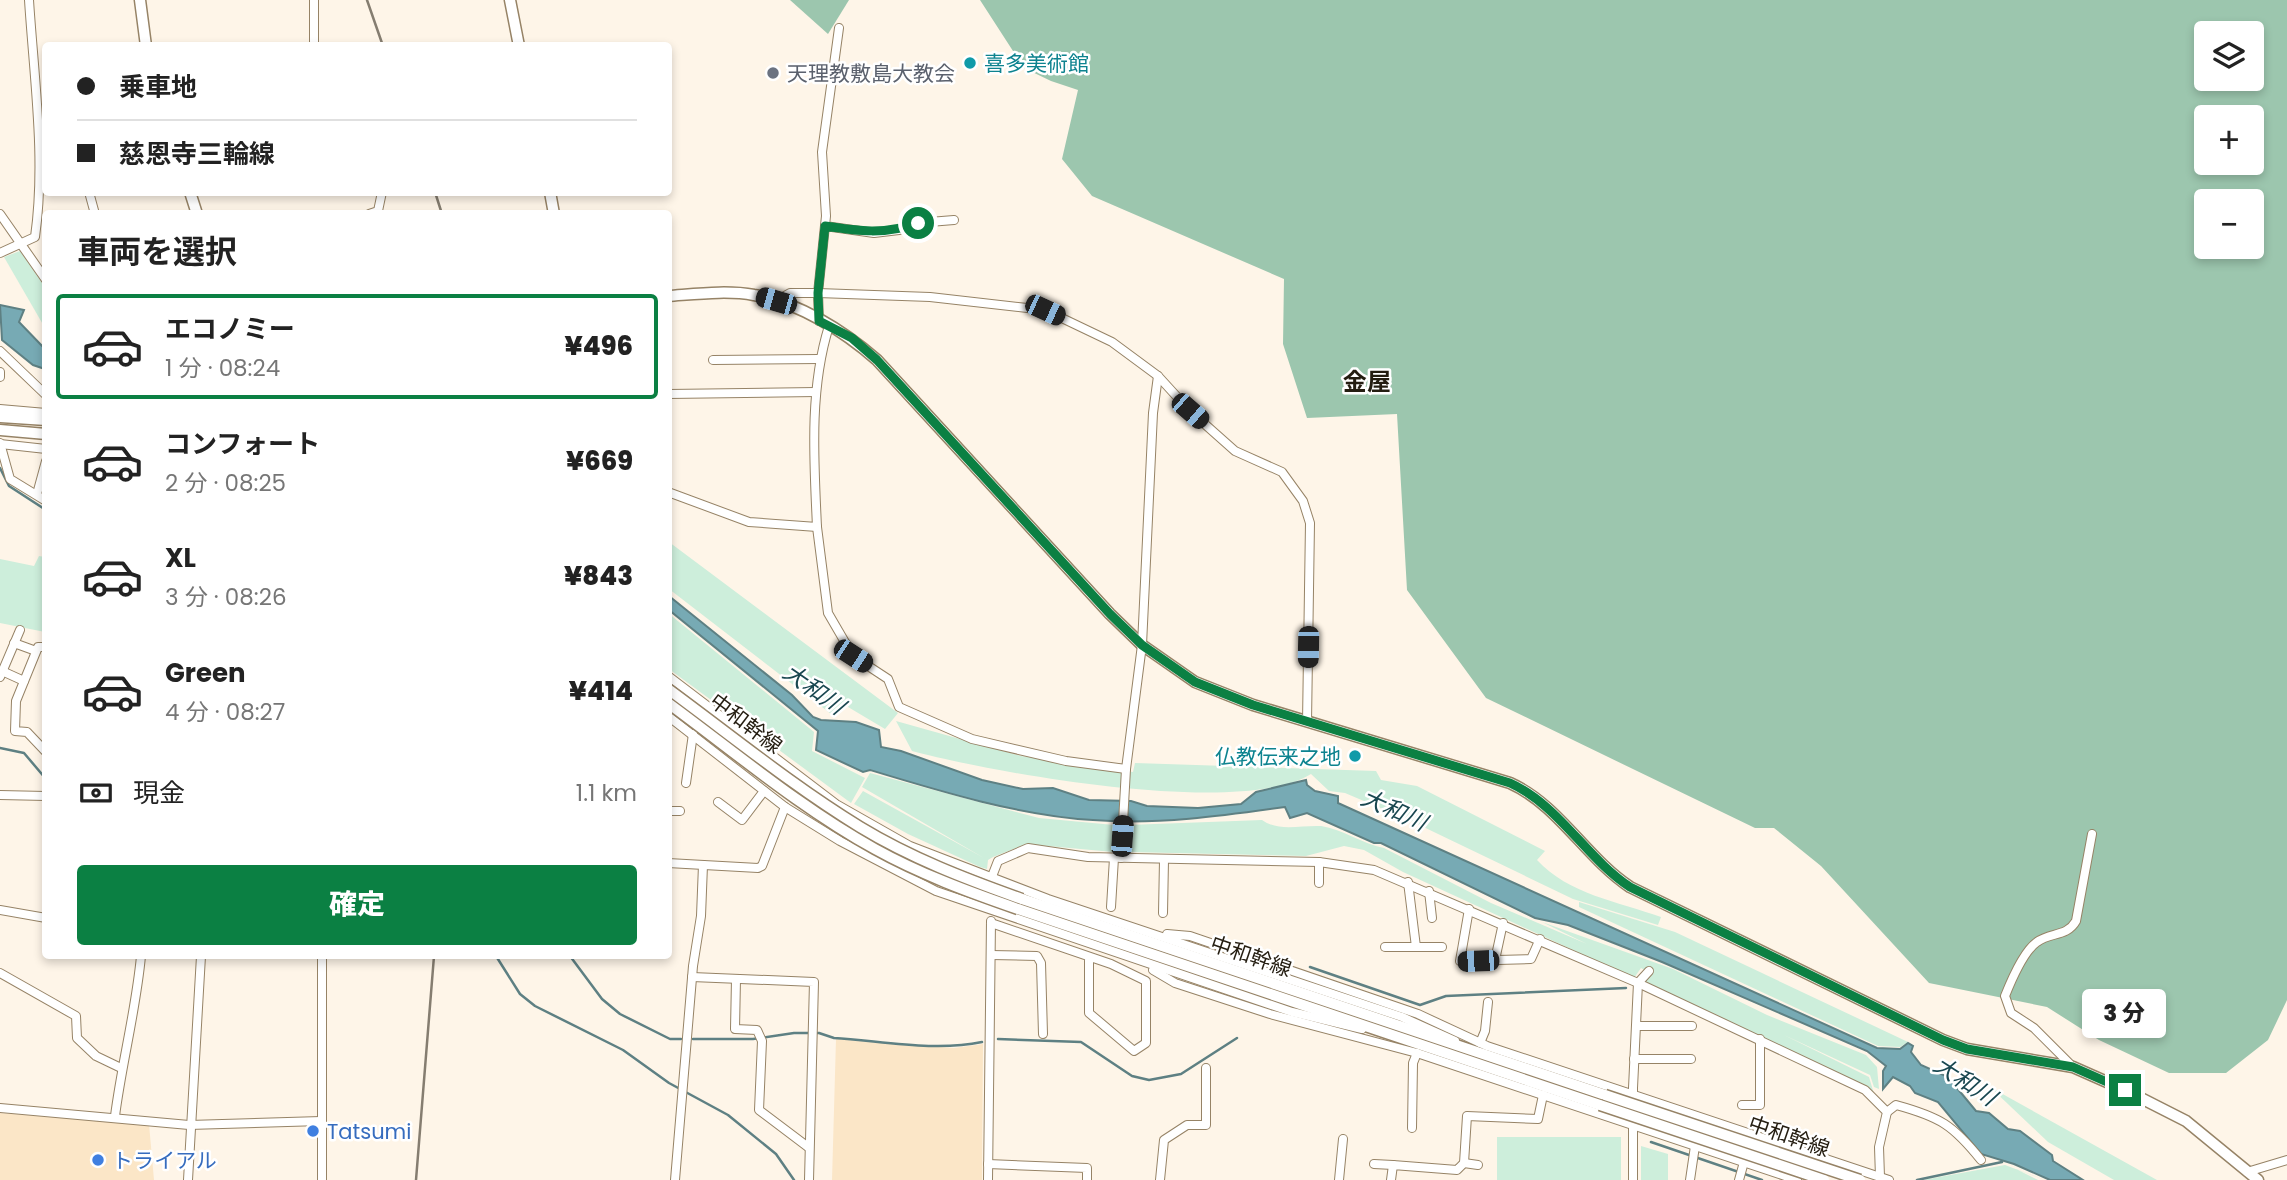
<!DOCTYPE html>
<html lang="ja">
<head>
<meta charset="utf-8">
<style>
	body { margin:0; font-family:Poppins,"Noto Sans JP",sans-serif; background:#f2f2f2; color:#222; height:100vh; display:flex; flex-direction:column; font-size:26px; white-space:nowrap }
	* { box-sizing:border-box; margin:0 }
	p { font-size:23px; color:#767676 }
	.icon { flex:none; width:38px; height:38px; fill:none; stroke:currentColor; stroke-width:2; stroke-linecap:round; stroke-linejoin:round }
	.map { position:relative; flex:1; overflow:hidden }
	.details { position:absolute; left:42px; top:210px; width:630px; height:749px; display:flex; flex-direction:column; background:#fff; border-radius:7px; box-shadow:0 4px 10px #0003 }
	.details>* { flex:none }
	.top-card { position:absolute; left:42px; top:42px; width:630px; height:154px; border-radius:7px; box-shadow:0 4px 10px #0003; display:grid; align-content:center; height:154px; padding:0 35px; background:#fff }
	.buttons { position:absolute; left:2194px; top:21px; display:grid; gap:14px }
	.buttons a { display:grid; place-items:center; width:70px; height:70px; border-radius:7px; background:#fff; box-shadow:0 4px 10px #0003; font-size:35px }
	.end { position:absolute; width:32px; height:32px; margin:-16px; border:9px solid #0b8043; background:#fff; box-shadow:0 0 0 4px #fff }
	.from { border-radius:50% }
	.bubble { position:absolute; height:49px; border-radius:7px; background:#fff; box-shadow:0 4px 10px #0003; font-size:23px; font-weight:800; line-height:49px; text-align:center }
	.car { position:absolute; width:21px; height:42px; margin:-21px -10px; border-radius:9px; box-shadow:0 0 5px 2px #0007; background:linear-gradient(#222 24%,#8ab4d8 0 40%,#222 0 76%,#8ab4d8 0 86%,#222 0) }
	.top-card b { display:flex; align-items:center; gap:24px; height:66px; font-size:26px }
	.top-card b+b { border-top:2px solid #e0e0e0 }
	.top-card i { width:18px; height:18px; background:#222 }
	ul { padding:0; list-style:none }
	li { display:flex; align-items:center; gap:21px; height:105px; margin:0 14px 10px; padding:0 21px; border:4px solid transparent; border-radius:7px }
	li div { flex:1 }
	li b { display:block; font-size:26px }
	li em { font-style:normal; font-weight:800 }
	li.on { border-color:#0b8043 }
	li>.icon { width:63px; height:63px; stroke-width:1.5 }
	h2 { padding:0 35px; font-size:32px; line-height:84px }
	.pay { display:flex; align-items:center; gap:18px; height:77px; padding:0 35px; font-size:26px }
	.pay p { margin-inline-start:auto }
	.primary-button { display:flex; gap:14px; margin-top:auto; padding:14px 35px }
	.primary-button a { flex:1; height:80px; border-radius:7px; background:#0b8043; color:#fff; font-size:28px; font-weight:800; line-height:80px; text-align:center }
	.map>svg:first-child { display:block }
</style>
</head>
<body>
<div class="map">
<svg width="2287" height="1180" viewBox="0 0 2287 1180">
	<rect width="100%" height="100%" fill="#fef5e8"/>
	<!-- built -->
	<g fill="#fbe6c7">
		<path d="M836 1039 954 1048 983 1044 982 1180H832Z"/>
		<path d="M0 1113 149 1124 154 1180H0Z"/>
	</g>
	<!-- green -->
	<g fill="#cdeedb">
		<path d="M20 251 45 287V328L4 257Z"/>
		<path d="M669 542 898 713 885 729 843 704 835 717 669 589Z"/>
		<path d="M39 556 45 557V632L0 623V559L34 566Z"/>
		<path d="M668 613 814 732 812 751 865 778 851 803 669 669Z"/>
		<path d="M896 721 1021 756 1133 772 1135 763 1376 771 1381 780 1417 786 1545 851 1537 860C1568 894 1619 902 1661 917L1658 925 1573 899 1411 821 1345 793 1329 791 1311 774C1241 818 994 773 912 751Z"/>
		<path d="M870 773 1039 818 1114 825 1113 852 1026 844 993 857 988 860 987 869 980 867 908 834 854 804 863 791 984 858 862 787Z"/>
		<path d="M1262 820C1278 832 1301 825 1321 826 1343 829 1362 844 1384 848L1491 903 1587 944 1542 922 1673 969 1767 1015 1866 1055 1877 1067 1879 1089 1874 1087 1870 1075 1784 1035 1869 1077 1875 1097 1640 981 1648 972 1641 968 1634 978 1403 872 1364 850 1344 846 1306 856 1128 852V825Z"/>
		<path d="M1579 902 1675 932 1908 1042 1900 1047 1878 1046 1579 907Z"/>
		<path d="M1990 1087 2157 1180H2114L2048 1142Z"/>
		<rect x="1497" y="1137" width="124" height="43"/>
		<path d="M1641 1146 1668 1154V1180H1641Z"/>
		<path d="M2005 1165 2045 1180 2016 1169 2038 1180H1923Z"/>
	</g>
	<!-- forest -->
	<g fill="#9cc6ae" fill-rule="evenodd">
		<path d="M790 0H849L828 34Z"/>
		<path d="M980 0H2287V1000L2268 1040 2226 1073H2169L2099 1040 2047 1007 1929 983 1821 866 1774 828H1755L1486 698 1407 590 1397 414 1307 418 1283 344 1284 279 1092 196 1062 159 1078 90 1051 81 1024 68ZM2207 33H2252V79H2207ZM2207 117H2252V163H2207ZM2207 201H2252V247H2207Z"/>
	</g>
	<!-- water -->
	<g fill="#77aab4" stroke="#5e8083" stroke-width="2">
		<path d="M0 305 24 310 19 322 45 349V369L33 365 2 340Z"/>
		<path d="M669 596 792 695 813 717 821 720 856 722 879 730 881 747 901 751 982 780 1023 789 1053 788 1089 800 1131 801 1147 806 1198 808 1241 804 1256 792 1306 780 1307 785 1315 791 1338 796V803L1877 1048 1900 1049 1908 1043 1913 1046 1911 1052 1921 1065 1948 1077 1976 1111 1989 1113 2008 1129 2020 1131 2052 1155 2053 1161 2083 1180H2050L2014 1164 1981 1154 1938 1102 1915 1093 1910 1086 1893 1077 1883 1089V1071L1886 1066 1867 1051 1662 962 1568 925 1535 918 1381 843H1374L1307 813 1290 818 1285 807C1222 816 1157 825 1093 820 1021 816 939 791 870 770L863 772 816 750 818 731 669 610Z"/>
	</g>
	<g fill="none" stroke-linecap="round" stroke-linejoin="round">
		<!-- stream -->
		<g stroke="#5e8083" stroke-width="2.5">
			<path d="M0 468 9 486 46 510"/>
			<path d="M0 748 24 753 46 779"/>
			<path d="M496 956 520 994 535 1006 623 1050 669 1083 728 1115 776 1154 794 1180"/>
			<path d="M570 956 602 999 620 1014 670 1039H681"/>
			<path d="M1310 967 1420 1005 1446 996 1626 988"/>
			<path d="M693 1039H753L794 1033H819L834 1038C882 1041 935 1052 982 1042"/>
			<path d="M998 1039 1081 1042 1132 1076 1149 1080 1181 1074 1237 1038"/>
			<path d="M1651 1142 1762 1180"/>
			<path d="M1917 1180 2002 1162"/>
		</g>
		<!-- street casing -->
		<g stroke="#968366" stroke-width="10">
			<g id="street">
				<path d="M314 0V46"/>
				<path d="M89 192 95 214"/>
				<path d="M0 214 46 280"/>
				<path d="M369 214 378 211 382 192"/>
				<path d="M825 226 874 233 899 230 917 223 954 220"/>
				<path d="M0 253 35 237C46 160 34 78 29 0"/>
				<path d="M776 301 790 293H818L930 297 1045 310 1112 342 1158 376 1190 411 1235 451 1282 472 1303 501 1310 523 1307 722"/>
				<path d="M819 321 818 293 826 216 822 152 839 28"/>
				<path d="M0 351 46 395"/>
				<path d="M713 360 819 359"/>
				<path d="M0 372V377"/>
				<path d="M668 394 816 392"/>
				<path d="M0 409 46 413"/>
				<path d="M0 443 10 479 46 501"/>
				<path d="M0 444 46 449"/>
				<path d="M668 492 749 522 817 527C814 460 809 390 829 326"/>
				<path d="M37 494 46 461"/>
				<path d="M817 527 828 613 853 656 888 679 899 707 972 739 1066 761 1126 769"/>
				<path d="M14 643 36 651"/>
				<path d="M46 647H38L16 701 15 731 27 732 46 752"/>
				<path d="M2 671 24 681"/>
				<path d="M668 676 836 804 910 846 1048 899 1402 1017 1455 1041"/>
				<path d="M0 677 20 630"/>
				<path d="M668 716 785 807 840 841 936 891 1292 1012 1362 1029"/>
				<path d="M686 783 693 734"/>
				<path d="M0 795 46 796"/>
				<path d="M718 802 742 820 764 791"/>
				<path d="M668 811H680"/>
				<path d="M1121 858 1126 769 1142 645 1153 413 1158 376"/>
				<path d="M668 863 758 868 762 866 785 807"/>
				<path d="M991 879 998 861 1028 848 1088 857 1319 862 1374 870 1638 983 1865 1090 1887 1112 1879 1147 1880 1177"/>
				<path d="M1408 882 1416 947"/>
				<path d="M1319 883V862"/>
				<path d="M1429 891 1432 918"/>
				<path d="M1111 907 1114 858"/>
				<path d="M1469 909 1460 961 1531 959 1540 939"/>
				<path d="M0 910 46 918"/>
				<path d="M1163 913 1164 860"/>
				<path d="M991 923 1111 964 1146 981V1043L1134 1051 1089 1013V957"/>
				<path d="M1167 934 1190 936 1418 1014 1487 1046 1889 1180"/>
				<path d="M1385 947H1442"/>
				<path d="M991 955 1037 956 1041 963 1043 1034"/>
				<path d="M322 956V1180"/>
				<path d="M1495 960 1503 923"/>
				<path d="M1153 970 1175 983 1270 1014 1417 1053 1797 1180"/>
				<path d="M0 973 76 1016 77 1038 96 1056 121 1068"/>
				<path d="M692 977 814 982 809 1180"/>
				<path d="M736 979 735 1029 757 1030 762 1041 759 1110 808 1147"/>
				<path d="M1637 1026H1692"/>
				<path d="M1480 1043 1485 1031 1488 1002"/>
				<path d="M1634 1059H1691"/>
				<path d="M2073 1067 2034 1028 2011 1013 2005 996C2011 981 2024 951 2037 942 2050 932 2067 937 2076 921L2092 834"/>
				<path d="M1742 1105H1760V1039"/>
				<path d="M0 1108 189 1125 321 1121"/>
				<path d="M1887 1112 1896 1105C1940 1117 1953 1125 1981 1160"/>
				<path d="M115 1116C122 1062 136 1010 141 956"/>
				<path d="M1412 1128 1413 1063 1417 1053"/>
				<path d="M1464 1163 1478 1165"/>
				<path d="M988 1164 1087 1168V1180"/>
				<path d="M1374 1164 1393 1165"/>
				<path d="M2247 1172 2287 1160"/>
				<path d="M188 1180 201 956"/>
				<path d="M675 1180 693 966 701 916 703 865"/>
				<path d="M988 1180 991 921"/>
				<path d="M1160 1180 1164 1140 1187 1125H1206V1068"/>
				<path d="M1339 1180 1343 1139"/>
				<path d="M1391 1180 1393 1165 1457 1170 1464 1163 1467 1116 1538 1119 1543 1095"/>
				<path d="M1633 1180V1088L1638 983 1649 971"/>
				<path d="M1690 1180 1695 1146"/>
				<path d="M1739 1180 1744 1162"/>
			</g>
		</g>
		<!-- secondary casing -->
		<g stroke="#968366" stroke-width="13">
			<g id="secondary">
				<path d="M140 0 146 46"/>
				<path d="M510 0 519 46"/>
				<path d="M190 192 197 214"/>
				<path d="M550 192 554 214"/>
				<path d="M668 296C696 294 727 290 754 295 798 302 844 331 877 360L1110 614 1142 645 1195 682 1253 705 1510 783C1559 805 1586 858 1630 887L1943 1040 1967 1049 2073 1067 2125 1090 2186 1121 2258 1180"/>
				<path d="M0 417 46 420"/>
				<path d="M0 430 46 434"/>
				<path d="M1022 899 1605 1095"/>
				<path d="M1018 909 1600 1105"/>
			</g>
		</g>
		<!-- street -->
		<use href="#street" stroke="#fff" stroke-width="8"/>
		<!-- secondary -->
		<use href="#secondary" stroke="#fff" stroke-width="10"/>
		<!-- rail -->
		<g stroke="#857d70" stroke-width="2.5">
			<path d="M367 0 383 46"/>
			<path d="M435 192 442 214"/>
			<path d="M416 1180 434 956"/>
		</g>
		<!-- secondary-bridge casing -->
		<g stroke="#968366" stroke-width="13" stroke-linecap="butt">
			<g id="secondary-bridge">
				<path d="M668 689C732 736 793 786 860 827 911 858 966 879 1022 899"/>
				<path d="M668 703C736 753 801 808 875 849 920 874 969 892 1018 909"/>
				<path d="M1605 1095 1860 1180"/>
				<path d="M1600 1105 1824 1180"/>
			</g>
		</g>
		<!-- secondary-bridge -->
		<use href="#secondary-bridge" stroke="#fff" stroke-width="10"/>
	</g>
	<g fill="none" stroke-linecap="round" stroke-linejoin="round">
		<!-- route -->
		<path stroke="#0b8043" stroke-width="9" d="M918 223C885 235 858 231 825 226L818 293 819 321 852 338 877 360 1110 614 1142 645 1195 682 1253 705 1510 783C1559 805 1586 858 1630 887L1943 1040 1967 1049 2073 1067 2125 1090"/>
	</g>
	<!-- markers -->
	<g fill="#0f9aa8" stroke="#fff" stroke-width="2.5">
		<circle cx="970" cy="63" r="7"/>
		<circle cx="1355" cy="756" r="7"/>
	</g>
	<circle fill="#6b7280" stroke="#fff" stroke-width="2.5" cx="773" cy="73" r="7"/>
	<g fill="#3f7fe0" stroke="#fff" stroke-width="2.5">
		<circle cx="313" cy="1131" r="7"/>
		<circle cx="98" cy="1160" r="7"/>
	</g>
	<g text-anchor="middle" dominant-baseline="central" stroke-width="5" stroke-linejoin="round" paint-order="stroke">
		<!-- culture labels -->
		<g font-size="21" fill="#0d838f" stroke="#fff" text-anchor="start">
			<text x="984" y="63">喜多美術館</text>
			<text x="1341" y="756" text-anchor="end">仏教伝来之地</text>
		</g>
		<!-- worship labels -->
		<g font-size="21" fill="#5b616d" stroke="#fff" text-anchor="start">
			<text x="787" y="73">天理教敷島大教会</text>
		</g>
		<!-- street labels -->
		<g font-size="21" fill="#241d11" stroke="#fff">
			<text transform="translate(746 723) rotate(37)">中和幹線</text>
			<text transform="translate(1251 956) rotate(19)">中和幹線</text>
			<text transform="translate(1789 1136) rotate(19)">中和幹線</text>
		</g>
		<!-- shop labels -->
		<g font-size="21" fill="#366cbe" stroke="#fff" text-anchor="start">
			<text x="327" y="1131">Tatsumi</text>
			<text x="112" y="1160">トライアル</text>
		</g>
		<!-- water labels -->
		<g font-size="23" font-style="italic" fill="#194750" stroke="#fff">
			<text transform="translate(814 689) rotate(35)">大和川</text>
			<text transform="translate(1394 810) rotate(24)">大和川</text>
			<text transform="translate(1965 1081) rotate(33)">大和川</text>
		</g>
		<!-- quarter labels -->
		<g font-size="24" font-weight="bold" fill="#241d11" stroke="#fff">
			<text x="1367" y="381">金屋</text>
		</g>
	</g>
</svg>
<div class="buttons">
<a><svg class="icon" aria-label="layers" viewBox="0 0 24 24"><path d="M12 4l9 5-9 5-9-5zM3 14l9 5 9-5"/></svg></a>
<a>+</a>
<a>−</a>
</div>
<i class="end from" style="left:918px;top:223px"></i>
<i class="end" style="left:2125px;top:1090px"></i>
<div class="bubble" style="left:2082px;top:989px;width:84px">3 分</div>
<i class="car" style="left:776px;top:301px;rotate:286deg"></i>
<i class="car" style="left:1045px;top:310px;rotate:115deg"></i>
<i class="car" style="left:1190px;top:411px;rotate:131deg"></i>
<i class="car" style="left:1308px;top:647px;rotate:181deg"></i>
<i class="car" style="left:853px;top:656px;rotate:123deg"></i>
<i class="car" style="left:1122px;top:836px;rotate:4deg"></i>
<i class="car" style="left:1478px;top:961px;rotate:268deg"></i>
<div class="top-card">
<b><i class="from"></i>乗車地</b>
<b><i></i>慈恩寺三輪線</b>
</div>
<section class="details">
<h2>車両を選択</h2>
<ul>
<li class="on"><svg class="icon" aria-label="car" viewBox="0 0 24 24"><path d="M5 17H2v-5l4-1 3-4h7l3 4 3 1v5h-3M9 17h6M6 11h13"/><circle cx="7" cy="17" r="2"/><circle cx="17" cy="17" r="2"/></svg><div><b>エコノミー</b><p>1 分 · 08:24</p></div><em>¥496</em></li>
<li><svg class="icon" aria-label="car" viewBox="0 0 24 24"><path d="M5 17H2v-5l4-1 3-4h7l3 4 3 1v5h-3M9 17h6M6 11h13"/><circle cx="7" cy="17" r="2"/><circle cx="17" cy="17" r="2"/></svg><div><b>コンフォート</b><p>2 分 · 08:25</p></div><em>¥669</em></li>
<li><svg class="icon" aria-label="car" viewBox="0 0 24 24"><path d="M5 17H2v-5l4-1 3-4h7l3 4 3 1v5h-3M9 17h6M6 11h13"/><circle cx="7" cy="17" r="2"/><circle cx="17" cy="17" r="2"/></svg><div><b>XL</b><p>3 分 · 08:26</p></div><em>¥843</em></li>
<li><svg class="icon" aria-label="car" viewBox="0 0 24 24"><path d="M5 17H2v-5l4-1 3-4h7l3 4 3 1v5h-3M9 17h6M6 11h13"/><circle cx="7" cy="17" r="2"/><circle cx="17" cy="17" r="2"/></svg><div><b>Green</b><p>4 分 · 08:27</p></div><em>¥414</em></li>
</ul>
<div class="pay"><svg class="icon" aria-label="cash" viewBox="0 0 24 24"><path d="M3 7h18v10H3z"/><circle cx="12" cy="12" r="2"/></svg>現金<p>1.1 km</p></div>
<div class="primary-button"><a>確定</a></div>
</section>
</div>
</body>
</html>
